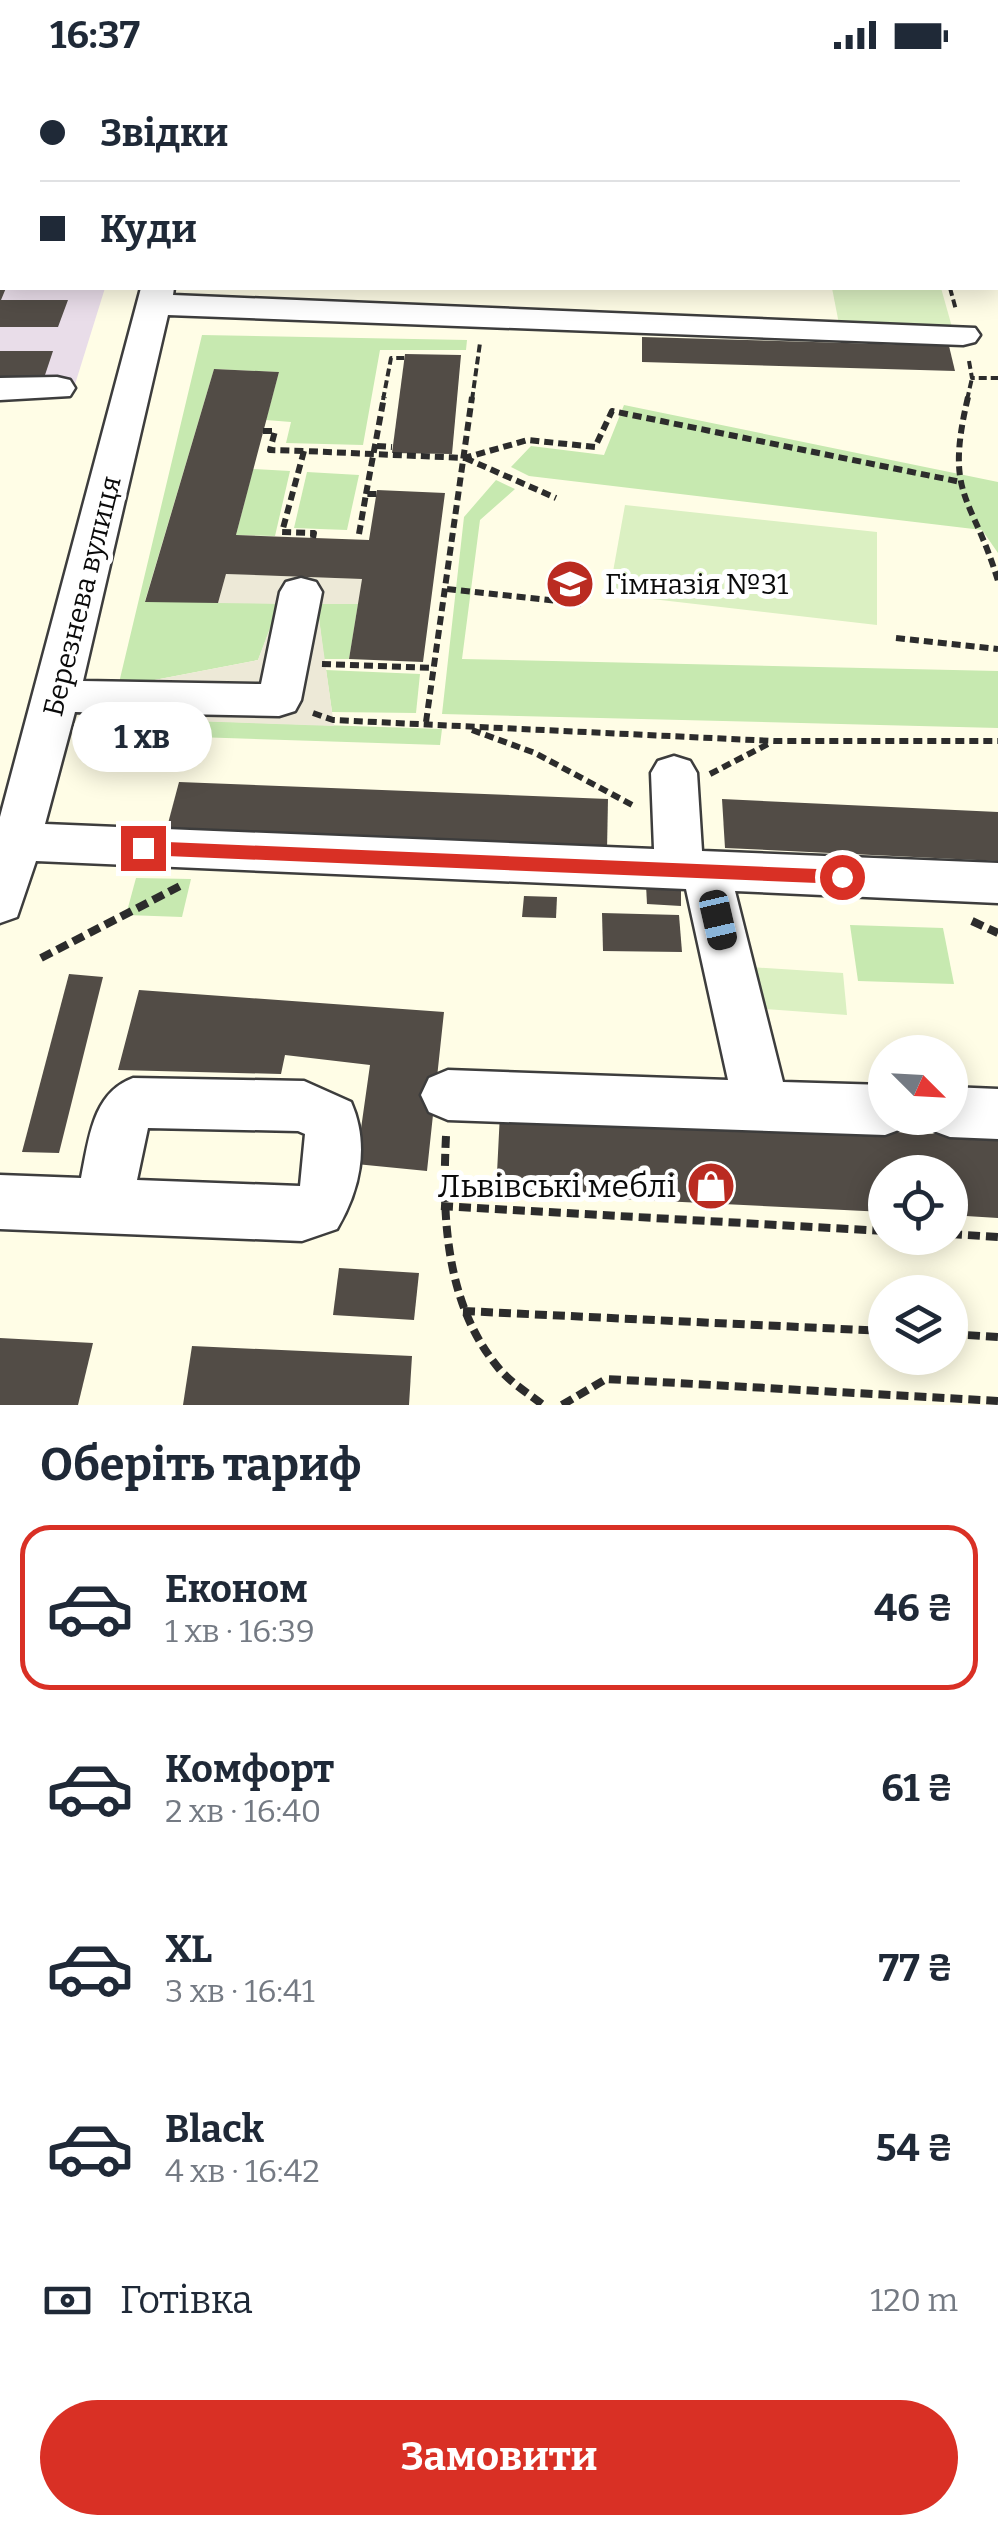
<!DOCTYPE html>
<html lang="uk">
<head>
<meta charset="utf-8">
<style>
	body { margin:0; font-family:Bitter,serif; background:#f2f2f3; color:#1f2937; height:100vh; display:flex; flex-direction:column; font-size:38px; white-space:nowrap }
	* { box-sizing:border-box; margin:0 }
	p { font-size:32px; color:#747a83 }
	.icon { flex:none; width:55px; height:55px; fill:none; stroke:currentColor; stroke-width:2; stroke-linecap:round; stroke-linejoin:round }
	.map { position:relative; height:1335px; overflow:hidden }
	.details { display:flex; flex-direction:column; background:#fff; flex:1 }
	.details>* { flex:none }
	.hud { position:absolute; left:0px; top:0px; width:1000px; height:220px; box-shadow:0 5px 25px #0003; display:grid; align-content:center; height:220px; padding:0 40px; background:#fff }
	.needle { width:65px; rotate:114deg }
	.controls { position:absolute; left:868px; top:965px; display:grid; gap:20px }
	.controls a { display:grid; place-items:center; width:100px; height:100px; border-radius:50%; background:#fff; box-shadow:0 5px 25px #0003; font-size:50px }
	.end { position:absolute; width:45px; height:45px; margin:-22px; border:12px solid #d93025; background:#fff; box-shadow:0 0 0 5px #fff }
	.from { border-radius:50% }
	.bubble { position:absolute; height:70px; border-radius:35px; background:#fff; box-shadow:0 5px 25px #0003; font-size:32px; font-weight:700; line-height:70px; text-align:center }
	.car { position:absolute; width:30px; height:60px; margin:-30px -15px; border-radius:12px; box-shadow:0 0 8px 2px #0007; background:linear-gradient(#222 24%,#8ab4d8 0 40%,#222 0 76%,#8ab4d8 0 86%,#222 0) }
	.hud b { display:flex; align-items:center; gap:35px; height:95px; font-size:38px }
	.hud b+b { border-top:2px solid #e0e1e3 }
	.hud i { width:25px; height:25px; background:#1f2937 }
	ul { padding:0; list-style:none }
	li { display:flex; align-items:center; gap:30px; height:165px; margin:0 20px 15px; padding:0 20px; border:5px solid transparent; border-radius:30px }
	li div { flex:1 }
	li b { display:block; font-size:38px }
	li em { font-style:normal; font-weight:700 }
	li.selected { border-color:#d93025 }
	li>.icon { width:90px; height:90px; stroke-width:1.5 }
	h2 { padding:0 40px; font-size:45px; line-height:120px }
	.pay { display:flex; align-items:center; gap:25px; height:110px; padding:0 40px; font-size:38px }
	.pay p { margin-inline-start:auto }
	.action { display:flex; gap:20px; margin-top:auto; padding:20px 40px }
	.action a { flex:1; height:115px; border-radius:60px; background:#d93025; color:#fff; font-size:40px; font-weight:700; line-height:115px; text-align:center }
	.status { display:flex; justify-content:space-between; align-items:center; height:70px; padding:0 50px; background:#fff; direction:ltr }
	.status svg { height:28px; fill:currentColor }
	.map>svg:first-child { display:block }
</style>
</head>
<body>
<div class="status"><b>16:37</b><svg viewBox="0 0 49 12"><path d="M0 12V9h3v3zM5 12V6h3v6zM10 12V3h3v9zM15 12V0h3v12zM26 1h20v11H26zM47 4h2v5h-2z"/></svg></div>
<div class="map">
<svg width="998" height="1335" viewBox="0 0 998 1335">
	<rect width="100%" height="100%" fill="#fffde6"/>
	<!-- industrial -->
	<path fill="#e9dde9" d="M0 16 2 218H105L72 324H0Z"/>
	<!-- green -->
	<g fill="#c7e9b0">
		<path d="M202 265 467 270 466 280H380L363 375 286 373 291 352 266 350 279 302 214 299 145 531 280 533 258 590 118 617Z"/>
		<path d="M624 335 998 412V483L982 460 529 406 511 397 531 376 604 385Z"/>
		<path d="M253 399 290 401 275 466 236 465Z"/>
		<path d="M307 402 359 405 347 460 294 458Z"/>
		<path d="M496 410 515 419 480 450 462 589 998 601V658L442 644 464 447Z"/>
		<path d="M317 533 358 534 349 589H324Z"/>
		<path d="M326 600 420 604 416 643 332 642Z"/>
		<path d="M110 648 442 659 440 675 105 664Z"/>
		<path d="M136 808 191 809 182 847 126 845Z"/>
		<path d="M850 855 943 858 954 914 858 911Z"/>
	</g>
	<!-- pitch -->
	<g fill="#dbf0c2">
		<path d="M832 218H941L952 257 839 254Z"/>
		<path d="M625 435 877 462V555L609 524Z"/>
		<path d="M750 897 843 903 847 945 751 938Z"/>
	</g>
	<!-- plaza -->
	<path fill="#ede9d7" d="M226 504 362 509 358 534H317L334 656 110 648 118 617 258 590 279 534 218 533Z"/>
	<!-- building -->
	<g fill="#524c46">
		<path d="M0 218H6L1 230H68L58 257H0Z"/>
		<path d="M642 267 949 276 955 301 642 292Z"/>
		<path d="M0 281H53L42 314H0Z"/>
		<path d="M405 284 461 285 452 384 392 383Z"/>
		<path d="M214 299 279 302 236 465 369 470 377 420 445 423 423 592 349 589 362 509 226 504 218 533 145 532Z"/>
		<path d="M179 712 608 729 607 780 166 761Z"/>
		<path d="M722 729 998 742V791L725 778Z"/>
		<path d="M646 815 681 817V836L647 834Z"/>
		<path d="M524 826 557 827 556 848 522 847Z"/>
		<path d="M602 843 679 845 682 882 603 881Z"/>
		<path d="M69 904 103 907 59 1083 22 1082Z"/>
		<path d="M139 920 444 942 427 1101 356 1094 370 995 285 985 281 1004 118 1000Z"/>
		<path d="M500 1043 998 1067V1148L950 1145V1102H885V1142L496 1123Z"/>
		<path d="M339 1198 419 1203 414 1250 333 1245Z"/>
		<path d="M0 1268 93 1273 78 1335H0Z"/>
		<path d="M192 1276 412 1286 409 1335H183Z"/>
	</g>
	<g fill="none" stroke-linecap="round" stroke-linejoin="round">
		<!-- minor casing -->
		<g stroke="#3d3d3d" stroke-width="5">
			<g id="minor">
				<path d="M0 0H766L2 2 0 10Z"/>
				<path d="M966 0H994L995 2H968Z"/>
				<rect x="0" y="131" width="2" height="18"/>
				<path d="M141 218H174L173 225 975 258 980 265 975 272 963 275 168 245 83 611 261 614 280 522 286 512 301 508 316 512 322 522 301 630 295 641 279 646 75 642 45 754 654 779 651 703 658 691 674 686 690 691 697 703 702 781 998 793V833L735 821 783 1012 885 1015V1048H909L904 1058 885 1065 448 1050 429 1042 421 1025 429 1008 448 1000 728 1010 686 819 36 791 17 847 0 853V747Z"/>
				<path d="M57 307 70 310 75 318 70 326 0 330V308Z"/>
				<path d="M133 1008 304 1011 351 1032C370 1075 360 1120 337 1159L302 1171 0 1159V1105L81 1108C89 1070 92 1023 133 1008ZM148 1058 298 1061 305 1064 300 1116 137 1110Z"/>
				<path d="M950 1017 998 1019V1069L950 1067 931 1060 925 1048H950Z"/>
			</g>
		</g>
		<!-- path-far2 -->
		<g stroke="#2c2c2c" stroke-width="4" stroke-dasharray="8 4" stroke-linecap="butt">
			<path d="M950 218 956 240"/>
			<path d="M969 291 972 308H998"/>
			<path d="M383 330 391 288H405"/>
			<path d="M472 330 480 273"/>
			<path d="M967 330 972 308"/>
		</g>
		<!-- path-far1 -->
		<g stroke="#2c2c2c" stroke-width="6" stroke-dasharray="9 5" stroke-linecap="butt">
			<path d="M968 327C944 428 972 424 998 511"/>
			<path d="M263 361H275L270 380 304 381"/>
			<path d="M377 376 392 377"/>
			<path d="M465 388 556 428"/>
			<path d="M366 424 384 327"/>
			<path d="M359 464 366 424H377"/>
			<path d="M313 468 314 463 282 462 304 381 464 388 528 370 595 377 612 341 961 412"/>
			<path d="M447 519 585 534"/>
			<path d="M896 568 998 579"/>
			<path d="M322 594 434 598"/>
			<path d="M313 643 333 650 774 671H998"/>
			<path d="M426 652 472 327"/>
			<path d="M472 660 535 683 636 737"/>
			<path d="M710 704 770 673"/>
		</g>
		<!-- path -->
		<g stroke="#2c2c2c" stroke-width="8" stroke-dasharray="12 6" stroke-linecap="butt">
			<path d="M972 851 998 863"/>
			<path d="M41 888 182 815"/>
			<path d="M446 1066C442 1147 445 1236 501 1301 513 1314 529 1324 543 1335"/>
			<path d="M441 1136 885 1161"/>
			<path d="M950 1164 998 1167"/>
			<path d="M463 1241 885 1261"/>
			<path d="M950 1264 998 1267"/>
			<path d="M562 1335 606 1309 998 1331"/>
		</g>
		<!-- minor -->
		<use href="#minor" fill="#fff" fill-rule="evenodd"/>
	</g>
	<!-- route -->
	<path fill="#d93025" d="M143 771 842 800 851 807 842 814 143 785 134 778Z"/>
	<!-- icons -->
	<defs>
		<g id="school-disc" transform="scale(2.5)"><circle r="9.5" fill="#ba2b21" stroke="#fff"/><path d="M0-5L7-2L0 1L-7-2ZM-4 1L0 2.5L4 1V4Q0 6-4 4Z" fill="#fff"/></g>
		<g id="shop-disc" transform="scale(2.5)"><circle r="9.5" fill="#ba2b21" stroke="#fff"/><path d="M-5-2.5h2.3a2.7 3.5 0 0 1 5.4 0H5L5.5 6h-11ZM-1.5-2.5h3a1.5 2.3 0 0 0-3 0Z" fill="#fff"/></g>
	</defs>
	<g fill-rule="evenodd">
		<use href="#school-disc" x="570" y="514"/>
		<use href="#shop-disc" x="711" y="1116"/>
	</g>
	<g text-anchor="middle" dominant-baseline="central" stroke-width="10" stroke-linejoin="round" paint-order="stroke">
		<!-- poi labels -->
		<g font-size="28" fill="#0a0a0a" stroke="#fff" text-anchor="start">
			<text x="605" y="514">Гімназія №31</text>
		</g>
		<!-- street labels -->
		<g font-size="28" fill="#0a0a0a" stroke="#fff">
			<text transform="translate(82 526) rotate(-76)">Березнева вулиця</text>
		</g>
		<!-- near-poi labels -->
		<g font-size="32" fill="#0a0a0a" stroke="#fff" text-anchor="end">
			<text x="676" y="1116">Львівські меблі</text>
		</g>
	</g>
</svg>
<div class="controls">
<a><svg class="needle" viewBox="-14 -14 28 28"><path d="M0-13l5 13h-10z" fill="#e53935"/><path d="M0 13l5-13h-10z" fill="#747a83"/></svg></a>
<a><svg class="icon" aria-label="locate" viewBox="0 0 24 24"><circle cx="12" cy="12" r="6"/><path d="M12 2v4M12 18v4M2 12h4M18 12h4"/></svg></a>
<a><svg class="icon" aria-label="layers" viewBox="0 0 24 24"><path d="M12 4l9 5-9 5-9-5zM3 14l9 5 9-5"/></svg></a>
</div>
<i class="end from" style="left:842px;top:807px"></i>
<i class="end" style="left:143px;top:778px"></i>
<div class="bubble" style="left:72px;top:632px;width:140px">1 хв</div>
<i class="car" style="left:718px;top:850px;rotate:167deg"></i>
<div class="hud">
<b><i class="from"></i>Звідки</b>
<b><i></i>Куди</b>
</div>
</div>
<section class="details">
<h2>Оберіть тариф</h2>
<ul>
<li class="selected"><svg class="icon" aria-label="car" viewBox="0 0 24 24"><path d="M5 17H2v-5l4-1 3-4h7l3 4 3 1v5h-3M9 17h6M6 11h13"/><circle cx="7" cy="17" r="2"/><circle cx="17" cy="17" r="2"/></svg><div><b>Економ</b><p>1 хв · 16:39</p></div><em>46 ₴</em></li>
<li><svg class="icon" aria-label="car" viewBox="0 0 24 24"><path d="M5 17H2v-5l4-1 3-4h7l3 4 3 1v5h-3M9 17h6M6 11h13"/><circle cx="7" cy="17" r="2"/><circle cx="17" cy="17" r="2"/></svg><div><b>Комфорт</b><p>2 хв · 16:40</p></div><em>61 ₴</em></li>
<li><svg class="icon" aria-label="car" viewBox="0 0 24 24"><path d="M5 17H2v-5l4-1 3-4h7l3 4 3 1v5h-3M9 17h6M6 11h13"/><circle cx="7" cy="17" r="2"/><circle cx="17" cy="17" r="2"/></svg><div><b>XL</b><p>3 хв · 16:41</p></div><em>77 ₴</em></li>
<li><svg class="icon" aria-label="car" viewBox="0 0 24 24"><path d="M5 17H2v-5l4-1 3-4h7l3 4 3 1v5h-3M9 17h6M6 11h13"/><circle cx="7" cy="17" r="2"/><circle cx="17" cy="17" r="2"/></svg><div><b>Black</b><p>4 хв · 16:42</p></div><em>54 ₴</em></li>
</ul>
<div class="pay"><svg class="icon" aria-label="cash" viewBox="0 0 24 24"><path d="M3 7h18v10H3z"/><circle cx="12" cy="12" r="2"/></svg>Готівка<p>120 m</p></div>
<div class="action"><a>Замовити</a></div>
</section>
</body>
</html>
